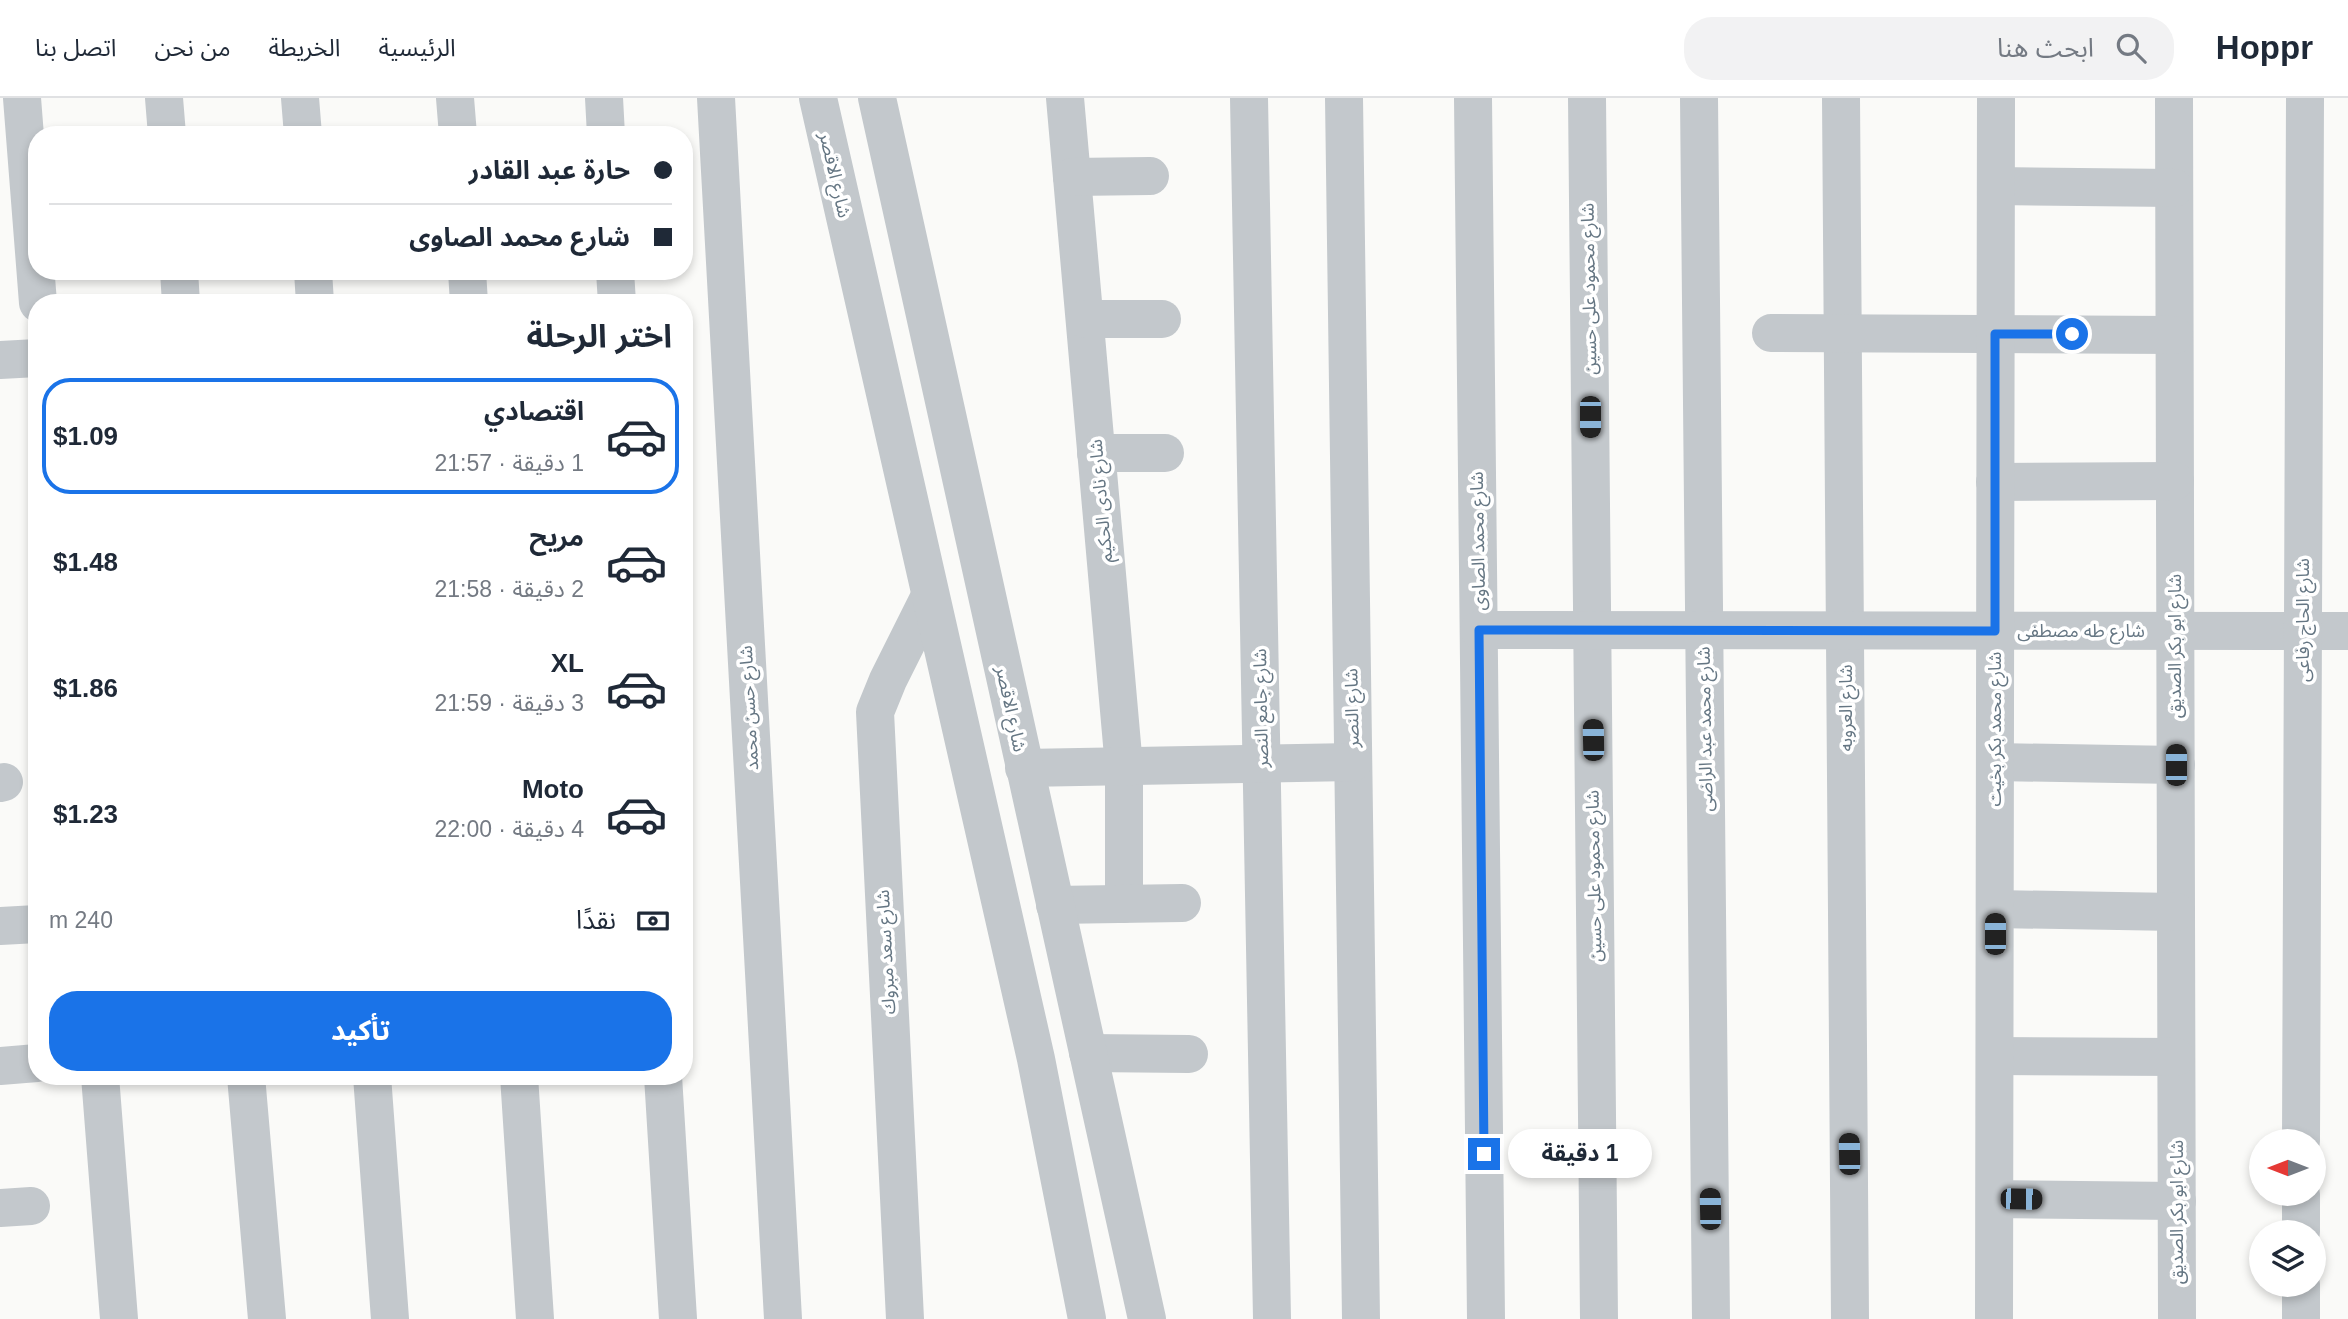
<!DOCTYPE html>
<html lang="ar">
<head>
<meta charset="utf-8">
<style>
	body { margin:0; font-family:Helvetica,"Noto Sans Arabic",sans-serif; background:#f2f2f3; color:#1f2937; direction:rtl; height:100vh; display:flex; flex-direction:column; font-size:26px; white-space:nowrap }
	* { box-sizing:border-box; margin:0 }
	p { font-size:23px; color:#747a83 }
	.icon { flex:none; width:38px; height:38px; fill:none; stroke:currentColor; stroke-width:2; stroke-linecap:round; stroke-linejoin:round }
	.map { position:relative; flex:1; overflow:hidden; direction:ltr }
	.details { position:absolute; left:28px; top:196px; width:665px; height:791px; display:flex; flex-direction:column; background:#fff; border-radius:28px; box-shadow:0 4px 10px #0003; direction:rtl }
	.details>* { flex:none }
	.top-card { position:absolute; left:28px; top:28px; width:665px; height:154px; border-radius:28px; box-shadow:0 4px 10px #0003; direction:rtl; display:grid; align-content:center; height:154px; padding:0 21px; background:#fff }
	.needle { width:46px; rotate:270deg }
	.controls { position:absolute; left:2249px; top:1031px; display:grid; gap:14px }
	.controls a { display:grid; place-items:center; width:77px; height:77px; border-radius:50%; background:#fff; box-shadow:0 4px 10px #0003; font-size:35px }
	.end { position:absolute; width:32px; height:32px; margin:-16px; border:9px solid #1a73e8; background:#fff; box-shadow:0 0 0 4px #fff }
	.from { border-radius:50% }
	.bubble { position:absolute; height:49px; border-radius:24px; background:#fff; box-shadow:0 4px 10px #0003; font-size:23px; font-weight:700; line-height:49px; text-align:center; direction:rtl }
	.car { position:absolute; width:21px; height:42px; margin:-21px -10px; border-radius:9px; box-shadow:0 0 5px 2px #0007; background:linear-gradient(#222 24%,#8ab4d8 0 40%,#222 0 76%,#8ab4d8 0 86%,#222 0) }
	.top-card b { display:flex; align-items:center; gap:24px; height:66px; font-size:26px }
	.top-card b+b { border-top:2px solid #e0e1e3 }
	.top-card i { width:18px; height:18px; background:#1f2937 }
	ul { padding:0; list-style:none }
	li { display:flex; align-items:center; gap:21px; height:116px; margin:0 14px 10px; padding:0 7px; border:4px solid transparent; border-radius:28px }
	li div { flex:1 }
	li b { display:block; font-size:26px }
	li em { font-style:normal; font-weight:700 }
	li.active { border-color:#1a73e8 }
	li>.icon { width:63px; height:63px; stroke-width:1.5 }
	h2 { padding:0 21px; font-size:32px; line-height:84px }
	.pay { display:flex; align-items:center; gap:18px; height:77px; padding:0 21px; font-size:26px }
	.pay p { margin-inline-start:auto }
	.primary-button { display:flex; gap:14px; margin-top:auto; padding:14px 21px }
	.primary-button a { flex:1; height:80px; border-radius:28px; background:#1a73e8; color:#fff; font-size:28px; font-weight:700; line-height:80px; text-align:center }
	header { display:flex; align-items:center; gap:42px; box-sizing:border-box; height:98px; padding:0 35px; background:#fff; border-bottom:2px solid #e0e1e3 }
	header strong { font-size:33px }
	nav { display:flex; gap:38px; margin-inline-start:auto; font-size:24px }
	.search { width:490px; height:63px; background:#f2f2f3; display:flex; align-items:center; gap:18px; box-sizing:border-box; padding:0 24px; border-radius:28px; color:#747a83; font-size:26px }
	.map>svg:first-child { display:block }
</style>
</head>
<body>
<header>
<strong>Hoppr</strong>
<div class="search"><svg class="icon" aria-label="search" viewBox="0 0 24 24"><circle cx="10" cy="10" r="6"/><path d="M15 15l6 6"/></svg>ابحث هنا</div>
<nav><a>الرئيسية</a><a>الخريطة</a><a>من نحن</a><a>اتصل بنا</a></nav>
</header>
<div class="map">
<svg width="2348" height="1221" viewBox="0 0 2348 1221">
	<rect width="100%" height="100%" fill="#fafaf8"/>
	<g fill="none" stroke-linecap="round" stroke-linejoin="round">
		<!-- minor -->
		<g stroke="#c3c8cc" stroke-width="38">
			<path d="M22 0 38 205"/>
			<path d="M164 0 167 37"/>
			<path d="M300 0 303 37"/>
			<path d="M455 0 458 37"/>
			<path d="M604 0 606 37"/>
			<path d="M716 0 783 1221"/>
			<path d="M1065 0 1124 669V806"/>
			<path d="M1249 0 1272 1221"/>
			<path d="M1344 0 1361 1221"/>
			<path d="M1473 0 1486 1221"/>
			<path d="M1587 0 1599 1221"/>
			<path d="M1699 0 1711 1221"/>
			<path d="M1841 0 1850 1221"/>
			<path d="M2174 0 2177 1221"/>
			<path d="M1072 79 1150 78"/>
			<path d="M1996 88 2174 90"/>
			<path d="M179 173 181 205"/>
			<path d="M313 173 315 205"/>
			<path d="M467 173 469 205"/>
			<path d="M615 173 617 205"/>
			<path d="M1085 221H1162"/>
			<path d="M1771 235 2174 237"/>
			<path d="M0 262 37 260"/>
			<path d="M1096 355H1165"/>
			<path d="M1995 384 2175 383"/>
			<path d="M1479 532 2348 533"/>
			<path d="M1995 664 2176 667"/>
			<path d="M1024 670 1353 664"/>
			<path d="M0 685 4 684"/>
			<path d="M1055 807 1182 805"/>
			<path d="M1995 811 2176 814"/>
			<path d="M0 828 37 826"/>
			<path d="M1088 955 1189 956"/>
			<path d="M1995 958 2176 959"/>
			<path d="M0 968 37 965"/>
			<path d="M100 978 119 1221"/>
			<path d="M246 978 267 1221"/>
			<path d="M372 978 390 1221"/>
			<path d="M519 978 535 1221"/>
			<path d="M663 978 678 1221"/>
			<path d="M2301 1043 2305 0"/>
			<path d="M1995 1101 2177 1103"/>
			<path d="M0 1110 31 1108"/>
			<path d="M2301 1134V1096"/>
			<path d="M905 1221 875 614 888 582 930 498"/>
			<path d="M1994 1221 1996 0"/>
			<path d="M2301 1221V1186"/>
		</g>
		<!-- tertiary -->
		<g stroke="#c3c8cc" stroke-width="38">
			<path d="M818 0 1036 961 1087 1221"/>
			<path d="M877 0 1147 1221"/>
		</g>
	</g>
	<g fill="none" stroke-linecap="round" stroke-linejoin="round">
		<!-- route -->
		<path stroke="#1a73e8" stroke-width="9" d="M1484 1056 1479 532 1995 533V236H2072"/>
	</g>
	<g text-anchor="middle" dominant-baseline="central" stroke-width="7" stroke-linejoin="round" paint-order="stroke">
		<!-- street labels -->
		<g font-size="18" fill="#657683" stroke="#fff">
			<text transform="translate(835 77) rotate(77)">شارع الاقصر</text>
			<text transform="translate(1589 191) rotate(-91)">شارع محمود على حسين</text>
			<text transform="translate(1101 403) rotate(-95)">شارع نادى الحكيم</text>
			<text transform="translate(1478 443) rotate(-91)">شارع محمد الصاوى</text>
			<text transform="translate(2303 522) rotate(-90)">شارع الحاج رفاعى</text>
			<text x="2081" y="533">شارع طه مصطفى</text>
			<text transform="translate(2175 548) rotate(-90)">شارع ابو بكر الصديق</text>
			<text transform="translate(749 610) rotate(-93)">شارع حسن محمد</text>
			<text transform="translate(1261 610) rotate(-91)">شارع جامع النصر</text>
			<text transform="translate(1352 610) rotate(-91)">شارع النصر</text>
			<text transform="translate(1846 610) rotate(-90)">شارع العروبه</text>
			<text transform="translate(1011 611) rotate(78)">شارع الاقصر</text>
			<text transform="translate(1705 631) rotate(-91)">شارع محمد عبد الراضى</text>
			<text transform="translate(1995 631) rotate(-90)">شارع محمد بكر بخيت</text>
			<text transform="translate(1594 778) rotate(-91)">شارع محمود على حسين</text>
			<text transform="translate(886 854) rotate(-93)">شارع سعد مبروك</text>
			<text transform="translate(2177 1114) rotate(-90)">شارع ابو بكر الصديق</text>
		</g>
	</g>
</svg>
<div class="controls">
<a><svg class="needle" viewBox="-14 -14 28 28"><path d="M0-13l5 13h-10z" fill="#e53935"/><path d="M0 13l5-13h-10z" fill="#747a83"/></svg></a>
<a><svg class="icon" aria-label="layers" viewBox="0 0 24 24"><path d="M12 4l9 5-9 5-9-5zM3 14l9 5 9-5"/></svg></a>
</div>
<i class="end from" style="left:2072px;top:236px"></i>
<i class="end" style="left:1484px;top:1056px"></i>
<div class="bubble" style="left:1508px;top:1031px;width:144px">1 دقيقة</div>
<i class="car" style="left:1590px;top:319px;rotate:180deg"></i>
<i class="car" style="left:1593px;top:642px;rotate:359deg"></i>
<i class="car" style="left:2176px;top:667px;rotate:0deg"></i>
<i class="car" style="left:1995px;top:836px;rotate:0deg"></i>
<i class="car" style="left:1849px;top:1056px;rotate:359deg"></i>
<i class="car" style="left:2021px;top:1101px;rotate:91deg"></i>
<i class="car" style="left:1710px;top:1111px;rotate:359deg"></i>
<div class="top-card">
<b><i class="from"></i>حارة عبد القادر</b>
<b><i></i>شارع محمد الصاوى</b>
</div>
<section class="details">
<h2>اختر الرحلة</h2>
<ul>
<li class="active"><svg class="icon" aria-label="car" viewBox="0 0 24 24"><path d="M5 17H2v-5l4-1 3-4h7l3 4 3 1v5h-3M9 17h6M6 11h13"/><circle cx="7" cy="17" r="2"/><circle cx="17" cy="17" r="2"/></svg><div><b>اقتصادي</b><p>1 دقيقة · 21:57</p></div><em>$1.09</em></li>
<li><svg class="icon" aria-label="car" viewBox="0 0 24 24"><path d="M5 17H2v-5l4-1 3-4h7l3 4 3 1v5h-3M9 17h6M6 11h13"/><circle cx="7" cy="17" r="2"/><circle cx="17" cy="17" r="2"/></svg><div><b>مريح</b><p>2 دقيقة · 21:58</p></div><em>$1.48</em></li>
<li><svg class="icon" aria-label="car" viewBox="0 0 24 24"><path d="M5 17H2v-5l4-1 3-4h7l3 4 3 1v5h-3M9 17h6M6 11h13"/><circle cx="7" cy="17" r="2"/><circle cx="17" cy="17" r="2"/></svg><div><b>XL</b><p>3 دقيقة · 21:59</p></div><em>$1.86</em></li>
<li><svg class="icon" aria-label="car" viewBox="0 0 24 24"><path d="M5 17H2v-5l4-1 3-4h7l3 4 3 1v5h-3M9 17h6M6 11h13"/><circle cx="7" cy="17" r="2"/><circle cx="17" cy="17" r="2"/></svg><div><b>Moto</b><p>4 دقيقة · 22:00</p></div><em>$1.23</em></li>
</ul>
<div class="pay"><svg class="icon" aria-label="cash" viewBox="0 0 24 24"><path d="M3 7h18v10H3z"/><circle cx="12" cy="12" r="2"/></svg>نقدًا<p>240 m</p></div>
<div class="primary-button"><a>تأكيد</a></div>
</section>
</div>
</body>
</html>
